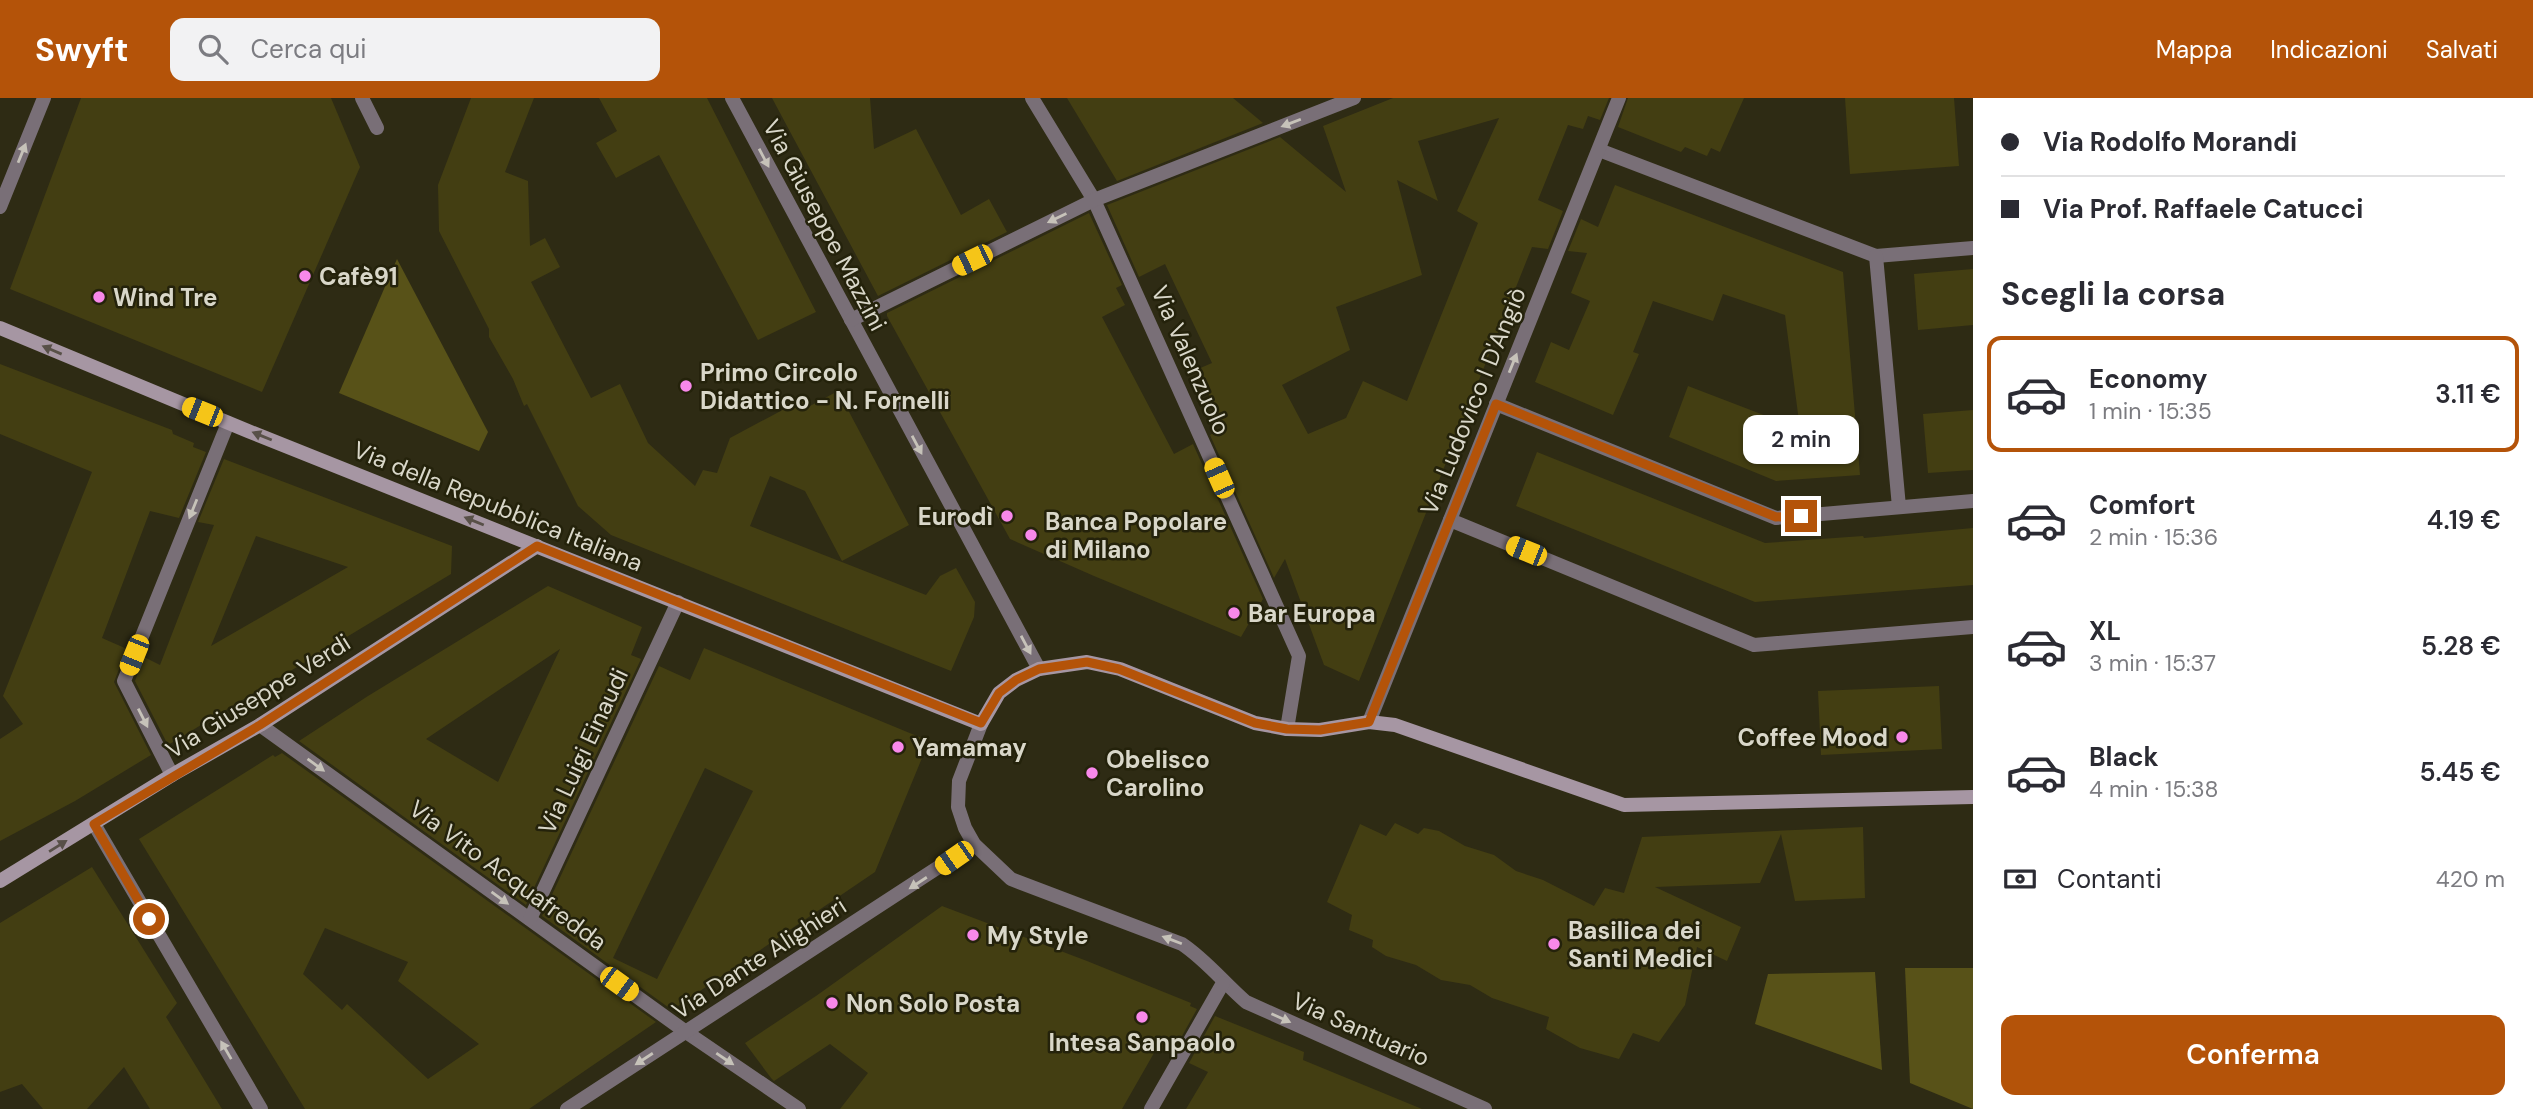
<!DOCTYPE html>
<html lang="it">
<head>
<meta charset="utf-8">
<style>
	body { margin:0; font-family:"DM Sans",sans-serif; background:#f2f2f3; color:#2b2b33; height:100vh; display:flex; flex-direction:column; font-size:26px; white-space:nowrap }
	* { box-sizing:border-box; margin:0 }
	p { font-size:23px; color:#7c7c81 }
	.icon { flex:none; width:38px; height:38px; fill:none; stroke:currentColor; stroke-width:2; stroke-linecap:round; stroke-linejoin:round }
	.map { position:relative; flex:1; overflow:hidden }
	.panel { display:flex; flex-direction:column; background:#fff; width:560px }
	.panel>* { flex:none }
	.banner { display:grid; align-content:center; height:154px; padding:0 28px; background:#fff }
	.end { position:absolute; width:32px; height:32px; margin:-16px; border:9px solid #b45309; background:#fff; box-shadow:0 0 0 4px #fff }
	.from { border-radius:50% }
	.bubble { position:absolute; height:49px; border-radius:14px; background:#fff; box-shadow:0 2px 5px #0004; font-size:23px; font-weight:600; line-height:49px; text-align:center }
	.car { position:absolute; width:21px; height:42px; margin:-21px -10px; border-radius:9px; box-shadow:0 0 5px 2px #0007; background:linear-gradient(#f5c518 24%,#345 0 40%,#f5c518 0 76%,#345 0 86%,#f5c518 0) }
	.banner b { display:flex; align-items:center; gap:24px; height:66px; font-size:26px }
	.banner b+b { border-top:2px solid #e1e1e2 }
	.banner i { width:18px; height:18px; background:#2b2b33 }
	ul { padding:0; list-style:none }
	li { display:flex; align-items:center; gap:21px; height:116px; margin:0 14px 10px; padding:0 14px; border:4px solid transparent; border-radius:14px }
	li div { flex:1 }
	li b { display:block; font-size:26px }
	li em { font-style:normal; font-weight:600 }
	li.active { border-color:#b45309 }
	li>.icon { width:63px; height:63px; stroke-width:1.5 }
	h2 { padding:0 28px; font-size:32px; line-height:84px }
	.pay { display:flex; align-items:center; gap:18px; height:77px; padding:0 28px; font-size:26px }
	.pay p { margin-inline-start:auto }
	.primary-button { display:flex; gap:14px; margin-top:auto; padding:14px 28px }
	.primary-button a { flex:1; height:80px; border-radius:14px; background:#b45309; color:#fff; font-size:28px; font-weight:600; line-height:80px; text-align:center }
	header { display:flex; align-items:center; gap:42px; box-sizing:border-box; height:98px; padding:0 35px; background:#b45309; color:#fff }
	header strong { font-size:33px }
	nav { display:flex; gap:38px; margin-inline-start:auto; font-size:24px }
	.search { width:490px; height:63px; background:#f2f2f3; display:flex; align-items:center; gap:18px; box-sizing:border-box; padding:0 24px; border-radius:14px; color:#7c7c81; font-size:26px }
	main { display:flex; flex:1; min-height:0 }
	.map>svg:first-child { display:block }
</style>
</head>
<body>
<header>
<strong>Swyft</strong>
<div class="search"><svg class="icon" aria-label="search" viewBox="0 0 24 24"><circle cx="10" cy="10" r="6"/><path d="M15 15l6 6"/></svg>Cerca qui</div>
<nav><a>Mappa</a><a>Indicazioni</a><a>Salvati</a></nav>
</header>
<main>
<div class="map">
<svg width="1973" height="1011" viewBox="0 0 1973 1011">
	<rect width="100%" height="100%" fill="#2e2b14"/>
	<!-- green -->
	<g fill="#585218">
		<path d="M397 161 488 334 479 353 339 295Z"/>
		<path d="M1905 870H1973V1011L1910 985Z"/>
		<path d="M1875 874 1882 972 1755 926 1768 876Z"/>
	</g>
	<!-- building -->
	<g fill="#433e12" fill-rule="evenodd">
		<path d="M81 0H331L360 69 262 294 10 191Z"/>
		<path d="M471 0H534L505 74 528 83 530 148 545 140 560 169 531 184 591 300 620 286 648 345 695 388 703 372 717 375 730 340 803 301 808 309 838 293 909 427 842 463 805 393 770 378 750 428 926 497 940 478 956 470 975 504 974 519 951 573 611 437 578 408 527 306 524 308 513 281 489 239V231L439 133 438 87Z"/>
		<path d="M599 0H707L816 214 758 242 659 57 616 80 596 45 617 33Z"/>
		<path d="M772 0H870L874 51 916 31 961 117 989 101 1007 134 878 198Z"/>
		<path d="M1067 0H1233L1263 25 1117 83Z"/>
		<path d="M1393 0H1609L1600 22 1588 18 1583 31 1568 27 1538 102 1563 113 1548 151 1532 149 1359 583 1324 567 1285 461 1274 480 1210 337 1223 330 1198 271 1212 265 1165 166 1139 179 1107 107 1280 39 1346 94 1323 28ZM1499 20 1457 113 1478 125 1407 303 1363 283 1346 320 1308 336 1282 287 1350 252 1336 209 1422 177 1397 82 1438 103 1418 43Z"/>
		<path d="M1628 0H1744L1720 54 1711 50 1707 58 1685 49 1681 54 1618 29Z"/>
		<path d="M1845 0H1954L1959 68 1850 76Z"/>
		<path d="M1615 87 1843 174 1860 377 1776 383 1669 339 1688 288 1800 331 1785 217 1723 196 1713 223 1653 203 1633 254 1639 256 1613 317 1535 284 1551 244 1569 252 1590 203 1571 195 1587 155 1568 153 1581 121 1598 129Z"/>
		<path d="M1089 115 1122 187 1116 190 1125 207 1102 219 1174 356 1193 346 1263 501 1241 539 1094 478 1010 441 887 218V215Z"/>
		<path d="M1973 171V227L1918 232 1914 176Z"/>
		<path d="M0 266 172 332 173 336 194 345 193 349 206 354 179 420 150 413 102 540 127 551 114 584 151 657 75 703 0 743V641L23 626 3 598 92 374 0 336Z"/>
		<path d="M1973 312V372L1928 375 1923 316Z"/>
		<path d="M1537 354 1765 445 1863 438 1864 440 1973 430V487L1755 504 1516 408Z"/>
		<path d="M224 361 452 448 451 476 168 647 135 583 144 559 160 567 214 427 198 424ZM256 438 348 469 211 548Z"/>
		<path d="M548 488 642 529 631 557 641 561 526 807 299 643 368 598ZM560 551 498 684 426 641Z"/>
		<path d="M704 550 929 643 875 774 672 912 542 818 659 568 690 582ZM705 670 753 693 657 881 613 860Z"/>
		<path d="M1939 588 1942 651 1821 657 1818 593Z"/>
		<path d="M282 655 656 924 529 1011H305L139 741 273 657 275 659ZM325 830 408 864 398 883 479 946 428 981 347 906 342 912 303 876Z"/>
		<path d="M1395 725 1418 736 1424 730 1439 733 1465 748 1494 757 1516 773 1543 782 1594 808 1605 790 1624 795 1642 739 1863 729 1865 800 1795 803 1781 736 1760 785 1655 789 1741 829 1727 863 1697 849 1685 907 1659 944 1633 935 1619 961 1580 950 1546 931 1549 919 1492 900 1470 887 1441 882 1416 867 1386 858 1372 849 1373 842 1349 832 1352 817 1327 804 1360 726 1386 738Z"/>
		<path d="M92 769 177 905 166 919 222 1011H150L124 969 87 1011H43L22 986 0 994V825Z"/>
		<path d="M942 808 1087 863 1191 905 1190 908 1197 911 1172 956 1158 948 1122 1011H840L868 975 830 946 774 983 771 980 745 945 816 898Z"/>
		<path d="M1215 918 1304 954 1303 962 1422 1011H1186L1208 974 1189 965Z"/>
	</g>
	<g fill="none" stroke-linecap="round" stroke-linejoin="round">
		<!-- street -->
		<g stroke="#796f77" stroke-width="14">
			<path d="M362 0 377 30"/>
			<path d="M732 0 1039 571"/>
			<path d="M1032 0 1094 102 1299 558 1287 631"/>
			<path d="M1599 52 1876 158 1973 150"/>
			<path d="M0 109 44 0"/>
			<path d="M1876 158 1899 409"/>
			<path d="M851 222 1094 102 1354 0"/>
			<path d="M1496 306 1776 420 1973 403"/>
			<path d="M1450 422 1754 547 1973 529"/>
			<path d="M1369 624 1619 0"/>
			<path d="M981 626 959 683 958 709 965 730 974 746 1011 781 1182 846C1206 862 1224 885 1246 904L1485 1011"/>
			<path d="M260 627 686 934 799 1011"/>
			<path d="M172 677 124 583 228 325"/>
			<path d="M94 726 261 1011"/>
			<path d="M530 821 678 504"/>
			<path d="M567 1011 974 746"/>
			<path d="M1151 1011 1223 885"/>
		</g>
		<!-- secondary -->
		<g stroke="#a696a3" stroke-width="14">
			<path d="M0 230 248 333 981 626 999 595 1016 582 1039 571 1087 564 1120 571 1255 625 1287 631 1320 632 1369 624 1395 627 1624 707 1973 699"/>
			<path d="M0 783 172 677 260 627 537 448"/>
		</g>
	</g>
	<!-- one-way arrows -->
	<defs><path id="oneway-solid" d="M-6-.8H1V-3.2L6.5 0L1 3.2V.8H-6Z" transform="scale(1.75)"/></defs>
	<g fill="#c6c2b9">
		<use href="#oneway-solid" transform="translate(1291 25) rotate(159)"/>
		<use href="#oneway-solid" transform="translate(22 55) rotate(-68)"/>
		<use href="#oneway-solid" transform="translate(764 60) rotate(62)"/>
		<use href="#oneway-solid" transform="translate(1057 120) rotate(154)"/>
		<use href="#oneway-solid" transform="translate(1513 265) rotate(-68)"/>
		<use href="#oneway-solid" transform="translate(917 347) rotate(62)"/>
		<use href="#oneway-solid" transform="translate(193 411) rotate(112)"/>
		<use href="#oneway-solid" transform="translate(1026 547) rotate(62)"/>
		<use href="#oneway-solid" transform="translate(143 620) rotate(63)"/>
		<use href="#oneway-solid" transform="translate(316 667) rotate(36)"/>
		<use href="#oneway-solid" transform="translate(918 785) rotate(147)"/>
		<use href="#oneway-solid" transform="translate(500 800) rotate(36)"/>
		<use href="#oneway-solid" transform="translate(1172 842) rotate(-159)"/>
		<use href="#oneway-solid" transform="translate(1281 920) rotate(24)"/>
		<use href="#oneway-solid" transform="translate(226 952) rotate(-120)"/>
		<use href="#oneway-solid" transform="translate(644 961) rotate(147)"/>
		<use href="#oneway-solid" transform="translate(725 961) rotate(34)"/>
	</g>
	<g fill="#585048">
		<use href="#oneway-solid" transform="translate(52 252) rotate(-157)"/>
		<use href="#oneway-solid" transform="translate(262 338) rotate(-158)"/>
		<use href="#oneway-solid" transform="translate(474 423) rotate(-158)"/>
		<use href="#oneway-solid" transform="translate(58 748) rotate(-32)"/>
	</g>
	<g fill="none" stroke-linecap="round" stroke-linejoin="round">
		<!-- route -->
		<path stroke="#b45309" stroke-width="9" d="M149 821 94 726 260 627 537 448 981 625 999 595 1016 582 1039 571 1087 564 1119 571 1255 625 1287 631 1320 632 1369 624 1496 306 1776 419 1801 418"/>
	</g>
	<!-- markers -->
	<g fill="#f888ea" stroke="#24220b" stroke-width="2.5">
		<circle cx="305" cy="178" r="7"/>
		<circle cx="99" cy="199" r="7"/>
		<circle cx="686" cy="288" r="7"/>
		<circle cx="1007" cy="418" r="7"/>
		<circle cx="1031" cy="437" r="7"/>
		<circle cx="1234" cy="515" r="7"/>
		<circle cx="1902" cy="639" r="7"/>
		<circle cx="898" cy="649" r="7"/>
		<circle cx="1092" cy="675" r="7"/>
		<circle cx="973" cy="837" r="7"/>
		<circle cx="1554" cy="846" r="7"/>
		<circle cx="832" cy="905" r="7"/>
		<circle cx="1142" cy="919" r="7"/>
	</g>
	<g text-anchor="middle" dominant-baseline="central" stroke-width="5" stroke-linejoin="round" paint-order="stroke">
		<!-- street labels -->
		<g font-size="24" fill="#d9d7c9" stroke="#24220b">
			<text transform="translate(825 127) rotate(62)">Via Giuseppe Mazzini</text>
			<text transform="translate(1191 262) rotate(66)">Via Valenzuolo</text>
			<text transform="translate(1473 303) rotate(-68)">Via Ludovico I D'Angiò</text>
			<text transform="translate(498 408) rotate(22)">Via della Repubblica Italiana</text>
			<text transform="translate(258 598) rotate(-32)">Via Giuseppe Verdi</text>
			<text transform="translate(583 653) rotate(-65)">Via Luigi Einaudi</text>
			<text transform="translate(508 777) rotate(36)">Via Vito Acquafredda</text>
			<text transform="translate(759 860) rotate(-33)">Via Dante Alighieri</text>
			<text transform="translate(1361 931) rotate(24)">Via Santuario</text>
		</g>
		<!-- poi labels -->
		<g font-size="24" font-weight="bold" fill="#d9d7c9" stroke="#24220b" text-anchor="start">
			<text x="319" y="178">Cafè91</text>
			<text x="113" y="199">Wind Tre</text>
			<text x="700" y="274">Primo Circolo<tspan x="700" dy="28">Didattico - N. Fornelli</tspan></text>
			<text x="993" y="418" text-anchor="end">Eurodì</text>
			<text x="1045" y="423">Banca Popolare<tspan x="1045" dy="28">di Milano</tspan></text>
			<text x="1248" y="515">Bar Europa</text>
			<text x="1888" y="639" text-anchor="end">Coffee Mood</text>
			<text x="912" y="649">Yamamay</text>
			<text x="1106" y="661">Obelisco<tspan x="1106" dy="28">Carolino</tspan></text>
			<text x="1568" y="832">Basilica dei<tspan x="1568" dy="28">Santi Medici</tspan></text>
			<text x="987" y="837">My Style</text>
			<text x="846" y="905">Non Solo Posta</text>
			<text x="1142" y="944" text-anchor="middle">Intesa Sanpaolo</text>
		</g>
	</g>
</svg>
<i class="end from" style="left:149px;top:821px"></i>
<i class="end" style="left:1801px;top:418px"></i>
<div class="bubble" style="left:1743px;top:317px;width:116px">2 min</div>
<i class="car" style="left:972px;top:162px;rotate:244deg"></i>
<i class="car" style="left:202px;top:314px;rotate:292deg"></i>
<i class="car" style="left:1219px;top:380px;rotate:336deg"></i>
<i class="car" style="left:1526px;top:453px;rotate:292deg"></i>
<i class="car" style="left:134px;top:557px;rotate:202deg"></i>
<i class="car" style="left:954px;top:760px;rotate:235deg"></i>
<i class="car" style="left:619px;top:886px;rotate:126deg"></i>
</div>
<section class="panel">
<div class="banner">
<b><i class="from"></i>Via Rodolfo Morandi</b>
<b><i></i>Via Prof. Raffaele Catucci</b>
</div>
<h2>Scegli la corsa</h2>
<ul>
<li class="active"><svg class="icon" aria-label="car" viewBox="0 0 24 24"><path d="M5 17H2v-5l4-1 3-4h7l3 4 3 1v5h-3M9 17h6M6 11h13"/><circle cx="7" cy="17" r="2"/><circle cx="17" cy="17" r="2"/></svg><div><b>Economy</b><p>1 min · 15:35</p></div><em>3.11 €</em></li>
<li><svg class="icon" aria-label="car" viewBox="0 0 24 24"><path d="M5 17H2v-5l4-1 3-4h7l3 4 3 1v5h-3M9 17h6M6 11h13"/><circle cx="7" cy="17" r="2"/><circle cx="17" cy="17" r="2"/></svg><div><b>Comfort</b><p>2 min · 15:36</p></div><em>4.19 €</em></li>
<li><svg class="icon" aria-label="car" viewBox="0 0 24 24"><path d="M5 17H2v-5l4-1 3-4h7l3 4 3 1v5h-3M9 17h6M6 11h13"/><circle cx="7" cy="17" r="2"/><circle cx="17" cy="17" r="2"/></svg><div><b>XL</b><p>3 min · 15:37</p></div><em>5.28 €</em></li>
<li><svg class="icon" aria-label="car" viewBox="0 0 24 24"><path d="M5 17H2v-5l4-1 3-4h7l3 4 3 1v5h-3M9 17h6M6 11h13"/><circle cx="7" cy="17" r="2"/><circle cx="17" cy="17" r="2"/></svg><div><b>Black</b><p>4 min · 15:38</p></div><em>5.45 €</em></li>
</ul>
<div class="pay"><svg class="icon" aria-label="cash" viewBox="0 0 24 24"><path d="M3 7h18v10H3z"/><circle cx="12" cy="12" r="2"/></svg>Contanti<p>420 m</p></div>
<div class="primary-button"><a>Conferma</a></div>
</section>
</main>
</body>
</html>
